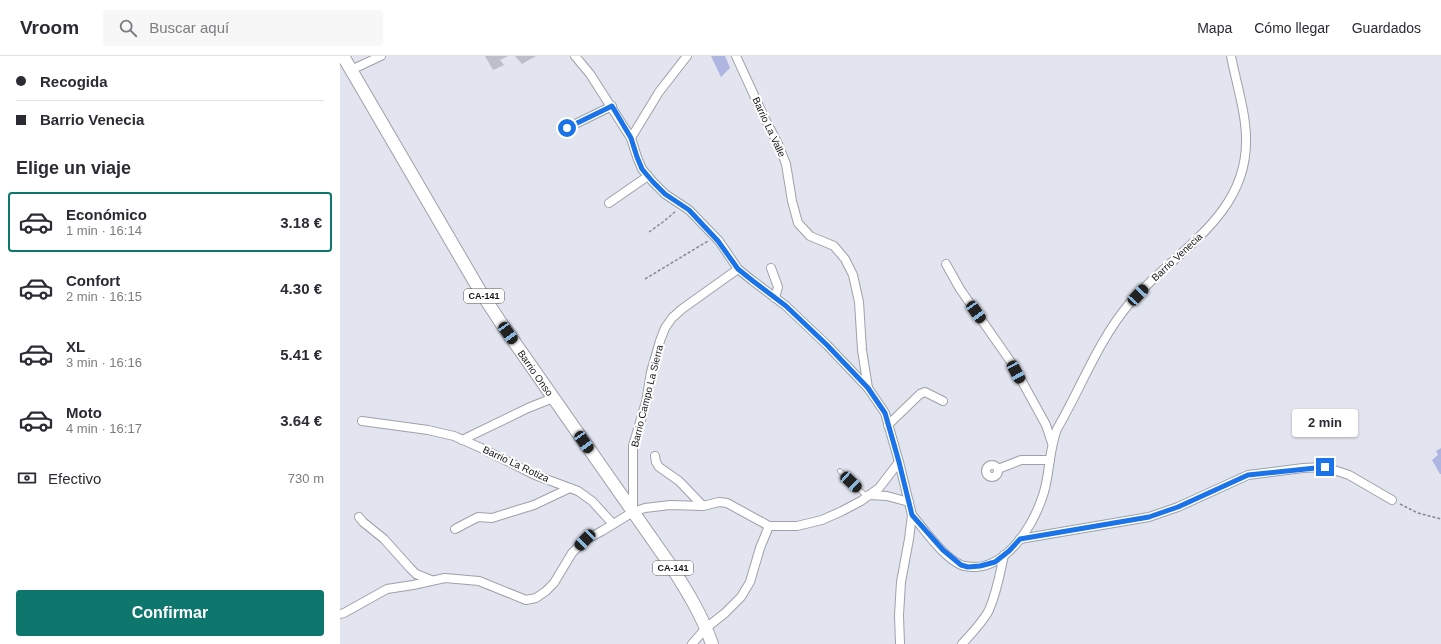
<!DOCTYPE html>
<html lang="es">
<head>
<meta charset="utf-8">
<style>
	body { margin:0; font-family:Helvetica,sans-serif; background:#f7f7f7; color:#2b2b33; height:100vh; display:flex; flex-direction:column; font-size:15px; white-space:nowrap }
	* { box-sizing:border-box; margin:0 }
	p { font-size:13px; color:#7c7c81 }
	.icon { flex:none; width:22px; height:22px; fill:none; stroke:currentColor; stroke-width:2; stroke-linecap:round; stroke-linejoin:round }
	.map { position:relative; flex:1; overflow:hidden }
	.panel { display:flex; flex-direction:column; background:#fff; width:340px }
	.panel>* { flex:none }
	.guide { display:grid; align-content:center; height:88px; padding:0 16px; background:#fff }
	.end { position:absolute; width:18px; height:18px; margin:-9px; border:5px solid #1a73e8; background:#fff; box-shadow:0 0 0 2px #fff }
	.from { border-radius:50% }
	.bubble { position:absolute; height:28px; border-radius:4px; background:#fff; box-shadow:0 1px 3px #0004; font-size:13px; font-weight:800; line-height:28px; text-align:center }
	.car { position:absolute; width:12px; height:24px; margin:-12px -6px; border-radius:5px; box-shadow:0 0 3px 1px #0007; background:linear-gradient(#222 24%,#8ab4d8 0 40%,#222 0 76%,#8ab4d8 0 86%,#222 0) }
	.guide b { display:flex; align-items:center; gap:14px; height:38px; font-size:15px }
	.guide b+b { border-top:1px solid #e1e1e2 }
	.guide i { width:10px; height:10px; background:#2b2b33 }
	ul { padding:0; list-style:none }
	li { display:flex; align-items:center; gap:12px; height:60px; margin:0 8px 6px; padding:0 8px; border:2px solid transparent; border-radius:4px }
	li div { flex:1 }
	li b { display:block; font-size:15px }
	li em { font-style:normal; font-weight:800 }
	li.current { border-color:#0f766e }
	li>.icon { width:36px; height:36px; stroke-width:1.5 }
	h2 { padding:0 16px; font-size:18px; line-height:48px }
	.pay { display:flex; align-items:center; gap:10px; height:44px; padding:0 16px; font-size:15px }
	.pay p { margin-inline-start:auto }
	.cta { display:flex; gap:8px; margin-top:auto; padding:8px 16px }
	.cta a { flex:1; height:46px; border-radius:4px; background:#0f766e; color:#fff; font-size:16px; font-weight:800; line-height:46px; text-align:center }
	header { display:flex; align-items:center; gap:24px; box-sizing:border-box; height:56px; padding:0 20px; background:#fff; border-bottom:1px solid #e1e1e2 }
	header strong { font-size:19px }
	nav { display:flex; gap:22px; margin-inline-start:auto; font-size:14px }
	.search { width:280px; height:36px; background:#f7f7f7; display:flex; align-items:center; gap:10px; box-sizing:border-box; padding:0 14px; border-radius:4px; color:#7c7c81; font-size:15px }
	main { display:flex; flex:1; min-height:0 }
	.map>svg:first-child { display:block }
</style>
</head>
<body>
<header>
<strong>Vroom</strong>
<div class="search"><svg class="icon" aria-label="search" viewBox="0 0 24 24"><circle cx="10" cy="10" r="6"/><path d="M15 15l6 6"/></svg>Buscar aquí</div>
<nav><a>Mapa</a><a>Cómo llegar</a><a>Guardados</a></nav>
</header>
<main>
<section class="panel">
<div class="guide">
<b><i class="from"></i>Recogida</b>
<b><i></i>Barrio Venecia</b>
</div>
<h2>Elige un viaje</h2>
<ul>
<li class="current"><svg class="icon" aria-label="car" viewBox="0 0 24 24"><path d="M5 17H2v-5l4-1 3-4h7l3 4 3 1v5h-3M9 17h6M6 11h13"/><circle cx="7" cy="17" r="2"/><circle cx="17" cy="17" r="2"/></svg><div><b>Económico</b><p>1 min · 16:14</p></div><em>3.18 €</em></li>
<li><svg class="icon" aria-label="car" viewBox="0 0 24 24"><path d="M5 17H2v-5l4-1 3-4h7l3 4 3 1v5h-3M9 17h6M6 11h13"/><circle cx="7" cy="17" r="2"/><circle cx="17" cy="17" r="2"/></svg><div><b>Confort</b><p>2 min · 16:15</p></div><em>4.30 €</em></li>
<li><svg class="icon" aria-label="car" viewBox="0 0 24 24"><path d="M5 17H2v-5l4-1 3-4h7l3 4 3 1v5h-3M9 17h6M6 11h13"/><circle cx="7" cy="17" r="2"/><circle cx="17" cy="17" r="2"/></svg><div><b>XL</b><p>3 min · 16:16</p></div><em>5.41 €</em></li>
<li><svg class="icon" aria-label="car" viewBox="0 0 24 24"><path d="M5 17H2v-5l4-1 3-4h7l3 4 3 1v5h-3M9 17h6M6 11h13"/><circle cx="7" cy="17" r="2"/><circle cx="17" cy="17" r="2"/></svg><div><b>Moto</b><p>4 min · 16:17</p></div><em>3.64 €</em></li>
</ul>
<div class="pay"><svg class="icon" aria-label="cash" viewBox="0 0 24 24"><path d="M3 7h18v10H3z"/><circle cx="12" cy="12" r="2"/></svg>Efectivo<p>730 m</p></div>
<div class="cta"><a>Confirmar</a></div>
</section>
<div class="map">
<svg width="1101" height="588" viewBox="0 0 1101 588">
	<rect width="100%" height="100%" fill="#e2e4ef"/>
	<!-- green -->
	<g fill="#aeb5e0">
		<path d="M371 0H385L390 12 381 21Z"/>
		<path d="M1101 392V418H1100L1092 404 1098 399 1096 395Z"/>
	</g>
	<!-- building -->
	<g fill="#bcbec9">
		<path d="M145 0H168L160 4 164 9 153 14Z"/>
		<path d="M175 0H196L182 8Z"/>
	</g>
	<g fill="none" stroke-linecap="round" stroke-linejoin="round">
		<!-- service casing -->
		<g stroke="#9ea0aa" stroke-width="5.5">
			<path id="service" d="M500 415 523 437 528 439"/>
		</g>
		<!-- minor casing -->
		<g stroke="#9ea0aa" stroke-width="10">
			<g id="minor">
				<path d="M235 0 250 18 291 82 297 101 302 113 313 126 325 138 349 154 379 185 398 213 413 225 446 250 487 289 528 332 545 357 559 406 572 459 569 483 561 526 559 559 560 588"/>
				<path d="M396 0 424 61 438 88 446 108 452 145 458 167 470 180 494 190 505 203 513 219 519 246 522 294 528 332"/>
				<path d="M11 14 41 0"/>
				<path d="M227 72 272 50"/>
				<path d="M291 82 319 36 347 0"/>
				<path d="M269 147 308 120"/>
				<path d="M606 208 620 233 673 309 706 369 712 387"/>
				<path d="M431 212 438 231 435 242"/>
				<path d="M22 365 88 374 114 380 141 392 195 419 238 435 252 445 273 468"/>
				<path d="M548 369 580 338 585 336 603 345"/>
				<path d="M122 384 188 352 213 342"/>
				<path d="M315 400 316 406 319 411 339 425 363 450"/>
				<circle cx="652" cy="415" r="6"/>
				<path d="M658 413 681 404H710"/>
				<path d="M529 439 547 440 569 446"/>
				<path d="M293 455V390L306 346 311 316 320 285 325 272 332 262 342 253 398 213"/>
				<path d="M572 459C585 474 602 500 621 509 626 511 631 511 636 511 670 509 695 466 704 436 710 415 709 394 717 373 741 332 758 285 789 248 832 197 906 162 906 86 907 61 896 26 891 0"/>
				<path d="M19 461 23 466 44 483 70 512 76 518 91 524"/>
				<path d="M115 473 138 461 152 462 168 457 194 449 230 432"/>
				<path d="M680 483 809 461 838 451 908 419 963 412 985 411 1009 419 1052 444"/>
				<path d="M0 558 4 557 47 533 73 529 105 522 139 525 186 544 196 542 206 535 214 527 232 497 245 484 262 475 293 456 305 452 330 449 363 450 379 446 387 447 429 470H457L482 464 502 455 521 445 539 432 559 406"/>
				<path d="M352 588 366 572 385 557 401 541 410 526 420 492 429 470"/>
				<path d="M622 588C631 578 643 566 649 554 657 536 660 517 664 499"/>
			</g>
		</g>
		<!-- primary casing -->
		<g stroke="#9ea0aa" stroke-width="14">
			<g id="primary">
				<path id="s1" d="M3 0 140 235 161 267 331 510C347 535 362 559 372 588"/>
			</g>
		</g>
		<!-- path -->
		<g stroke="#86888f" stroke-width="1.5" stroke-dasharray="3 2" stroke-linecap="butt">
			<path d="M309 176 323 166 336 155"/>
			<path d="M305 223 368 185"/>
			<path d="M1060 448 1078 457 1101 463"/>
		</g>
		<!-- service -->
		<use href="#service" stroke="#fff" stroke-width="4"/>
		<!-- minor -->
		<use href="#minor" stroke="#fff" stroke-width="8"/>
		<!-- primary -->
		<use href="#primary" stroke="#fff" stroke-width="12"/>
	</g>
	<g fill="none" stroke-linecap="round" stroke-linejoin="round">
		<!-- route -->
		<path stroke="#1a73e8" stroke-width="5" d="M227 72 272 50 291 82 297 101 302 113 313 126 325 138 349 154 378 185 398 213 413 225 446 250 487 289 528 332 545 357 559 406 572 459 603 494 621 509 628 511 640 510 655 506 669 495 680 483 809 461 838 451 908 419 985 411"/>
	</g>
	<g text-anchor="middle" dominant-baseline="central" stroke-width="4" stroke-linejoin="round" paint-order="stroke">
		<!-- shield labels -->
		<g fill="#fff" stroke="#5a5b5d" stroke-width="1">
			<rect x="124" y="233" width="40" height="14" rx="3"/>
			<rect x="313" y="505" width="40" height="14" rx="3"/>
		</g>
		<g font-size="9" font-weight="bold" fill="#141518">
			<text x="144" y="240">CA-141</text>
			<text x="333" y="512">CA-141</text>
		</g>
		<!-- street labels -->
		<g font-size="10" fill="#141518" stroke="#fff">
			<text transform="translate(429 71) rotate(65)">Barrio La Valle</text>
			<text transform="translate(837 201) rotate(-43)">Barrio Venecia</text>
			<text stroke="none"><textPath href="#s1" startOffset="371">Barrio Onso</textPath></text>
			<text transform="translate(307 340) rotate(-76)">Barrio Campo La Sierra</text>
			<text transform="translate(176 408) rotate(25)">Barrio La Rotiza</text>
		</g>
	</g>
</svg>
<i class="end from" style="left:227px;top:72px"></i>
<i class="end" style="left:985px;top:411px"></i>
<div class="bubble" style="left:952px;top:353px;width:66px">2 min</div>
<i class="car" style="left:798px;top:239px;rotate:43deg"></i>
<i class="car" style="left:636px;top:256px;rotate:145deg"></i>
<i class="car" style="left:168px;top:277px;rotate:145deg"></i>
<i class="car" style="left:676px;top:316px;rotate:152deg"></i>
<i class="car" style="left:244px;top:386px;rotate:145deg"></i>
<i class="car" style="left:511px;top:426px;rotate:133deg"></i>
<i class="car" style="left:245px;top:484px;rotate:224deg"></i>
</div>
</main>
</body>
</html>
